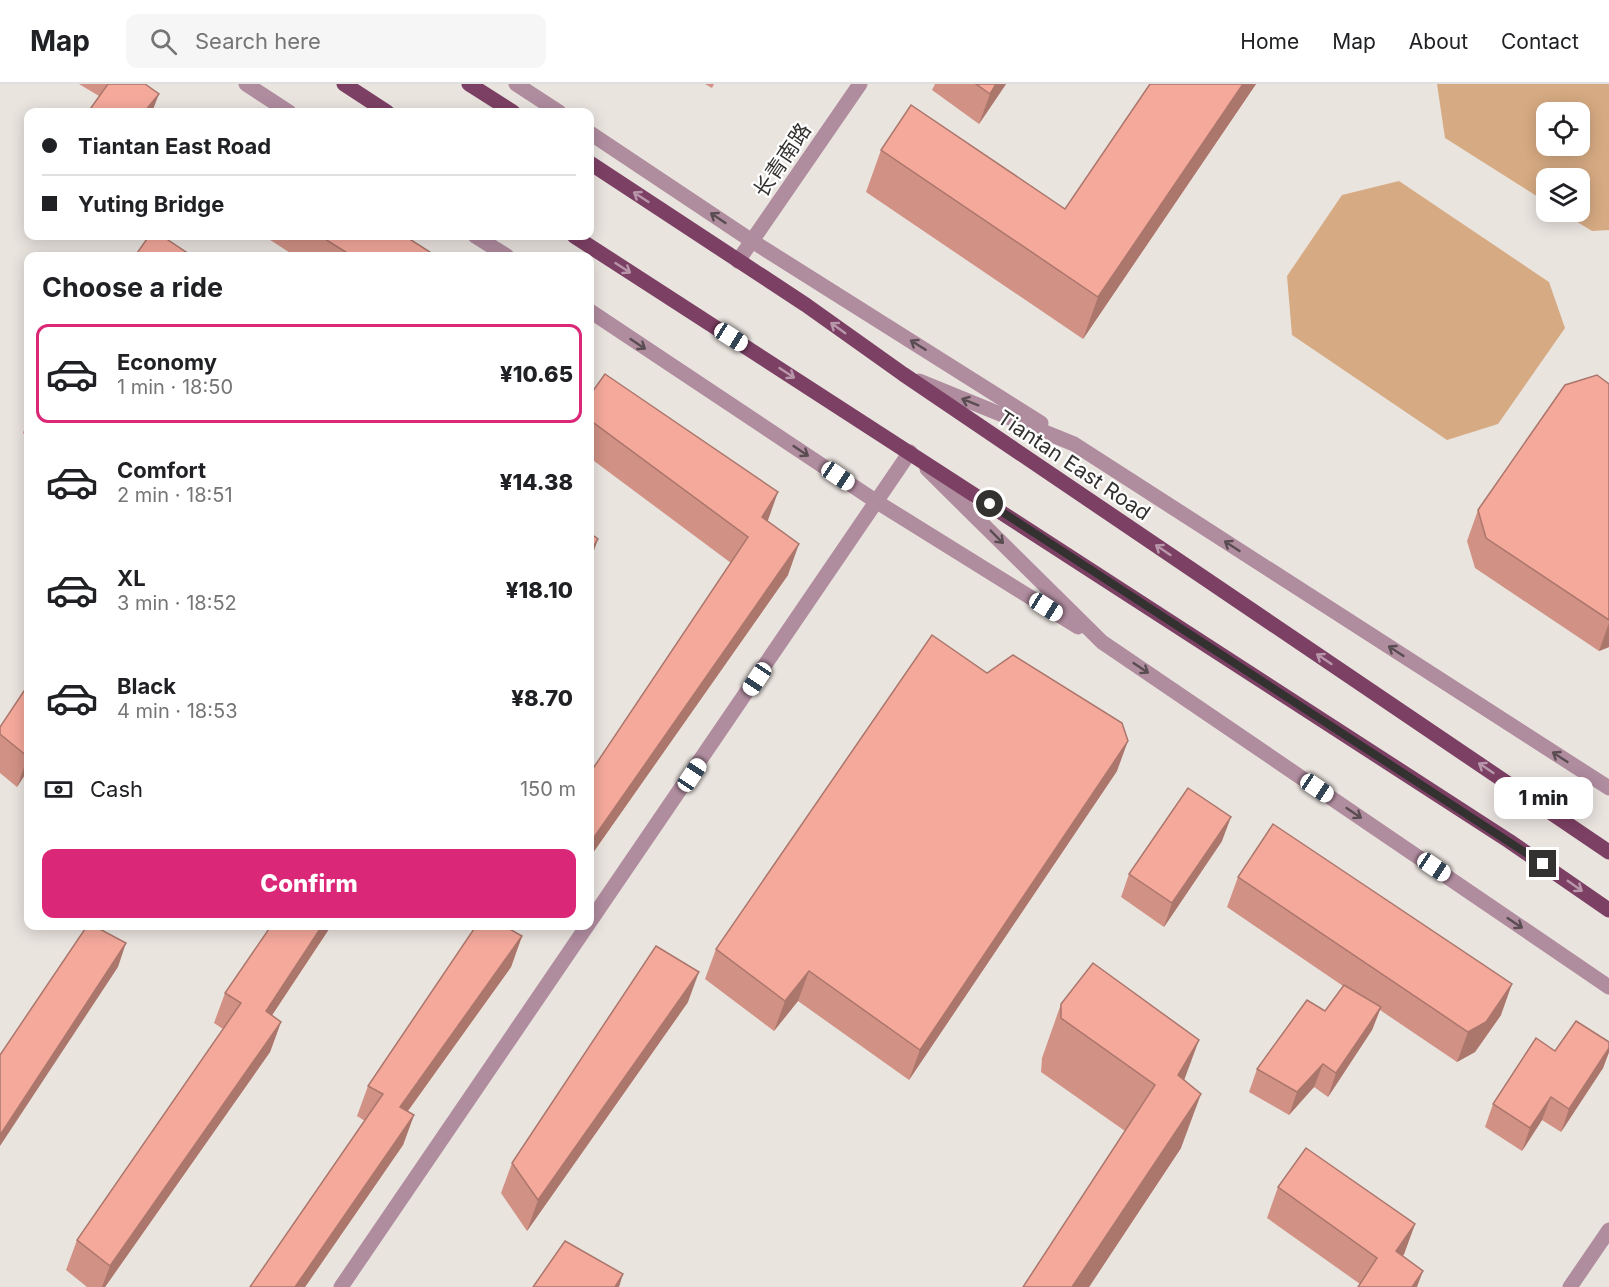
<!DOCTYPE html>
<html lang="en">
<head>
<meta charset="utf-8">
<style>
	body { margin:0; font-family:Inter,"Noto Sans SC",sans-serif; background:#f6f6f6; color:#202124; height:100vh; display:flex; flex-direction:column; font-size:22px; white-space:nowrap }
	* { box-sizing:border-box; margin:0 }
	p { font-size:20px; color:#757577 }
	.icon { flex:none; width:33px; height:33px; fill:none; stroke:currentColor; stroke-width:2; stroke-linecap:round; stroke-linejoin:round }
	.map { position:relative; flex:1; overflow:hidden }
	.panel { position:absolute; left:24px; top:168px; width:570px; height:678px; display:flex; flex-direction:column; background:#fff; border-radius:12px; box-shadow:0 3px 15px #0003 }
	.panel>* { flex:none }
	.top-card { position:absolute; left:24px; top:24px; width:570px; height:132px; border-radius:12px; box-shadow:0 3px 15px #0003; display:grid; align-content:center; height:132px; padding:0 18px; background:#fff }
	.fabs { position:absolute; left:1536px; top:18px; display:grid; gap:12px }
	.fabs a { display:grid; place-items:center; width:54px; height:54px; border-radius:12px; background:#fff; box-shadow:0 3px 15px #0003; font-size:30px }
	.end { position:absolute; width:27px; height:27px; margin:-14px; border:8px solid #343230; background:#fff; box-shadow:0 0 0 3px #fff }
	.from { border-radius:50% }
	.bubble { position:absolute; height:42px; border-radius:12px; background:#fff; box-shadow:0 3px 15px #0003; font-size:20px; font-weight:800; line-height:42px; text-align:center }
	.car { position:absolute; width:18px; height:36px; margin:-18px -9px; border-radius:8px; box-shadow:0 0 4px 2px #0007; background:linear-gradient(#fff 24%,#345 0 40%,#fff 0 76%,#345 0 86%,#fff 0) }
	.top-card b { display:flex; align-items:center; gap:21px; height:57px; font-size:22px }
	.top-card b+b { border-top:2px solid #e0e0e0 }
	.top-card i { width:15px; height:15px; background:#202124 }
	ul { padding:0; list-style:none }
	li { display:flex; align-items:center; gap:18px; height:99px; margin:0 12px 9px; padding:0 6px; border:3px solid transparent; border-radius:12px }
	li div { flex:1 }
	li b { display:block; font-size:22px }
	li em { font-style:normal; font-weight:800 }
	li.current { border-color:#db2777 }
	li>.icon { width:54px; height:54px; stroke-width:1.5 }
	h2 { padding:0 18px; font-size:27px; line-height:72px }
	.pay { display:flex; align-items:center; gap:15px; height:66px; padding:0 18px; font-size:22px }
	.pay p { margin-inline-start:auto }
	.primary-button { display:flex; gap:12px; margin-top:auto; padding:12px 18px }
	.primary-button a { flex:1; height:69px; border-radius:12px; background:#db2777; color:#fff; font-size:24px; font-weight:800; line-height:69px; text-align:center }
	header { display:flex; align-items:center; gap:36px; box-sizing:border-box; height:84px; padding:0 30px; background:#fff; border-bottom:2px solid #e0e0e0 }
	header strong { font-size:28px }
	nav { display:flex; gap:33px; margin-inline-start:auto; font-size:21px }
	.search { width:420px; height:54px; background:#f6f6f6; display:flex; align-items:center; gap:15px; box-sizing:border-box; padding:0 21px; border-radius:12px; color:#757577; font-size:22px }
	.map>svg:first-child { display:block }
</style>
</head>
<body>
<header>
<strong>Map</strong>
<div class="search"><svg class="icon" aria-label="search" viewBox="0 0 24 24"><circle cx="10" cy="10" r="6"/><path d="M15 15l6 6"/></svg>Search here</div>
<nav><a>Home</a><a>Map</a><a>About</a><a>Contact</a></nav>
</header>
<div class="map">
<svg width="1609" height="1203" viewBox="0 0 1609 1203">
	<rect width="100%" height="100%" fill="#eae4df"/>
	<!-- green -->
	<g fill="#d6ab83" fill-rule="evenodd">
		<path d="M1437 0H1609V146L1592 147 1561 128H1580V94H1546V118L1445 54ZM1546 28H1580V62H1546Z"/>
		<path d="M1399 97 1549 198 1565 244 1498 340 1447 356 1292 251 1287 192 1342 111Z"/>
	</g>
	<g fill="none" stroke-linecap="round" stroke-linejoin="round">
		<!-- minor -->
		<g stroke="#b08c9f" stroke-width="15">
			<path d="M738 177 860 0"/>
			<path d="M341 1203 910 368"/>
		</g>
		<!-- tertiary -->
		<g stroke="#b08c9f" stroke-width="15">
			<path d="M246 0 289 28"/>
			<path d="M516 0 559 28"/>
			<path d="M590 49 752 157 1041 339"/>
			<path d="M475 152 507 172"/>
			<path d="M590 227 877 418 1078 543"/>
			<path d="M919 297 1074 360 1609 704"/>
			<path d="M927 385 1102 558 1609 903"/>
			<path d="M1570 1203 1609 1146"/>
		</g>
		<!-- primary -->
		<g stroke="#7d4065" stroke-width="15">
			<path d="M344 0 387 28"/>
			<path d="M469 0 513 28"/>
			<path d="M590 79 806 221 903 290 1609 768"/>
			<path d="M574 152 1509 757 1609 826"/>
		</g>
	</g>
	<!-- wall -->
	<g fill="#d29185">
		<path d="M79 0H145L99 12Z"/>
		<path d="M705 0H714L712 4Z"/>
		<path d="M935 0H1006L979 40 932 6Z"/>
		<path d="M1150 0H1256L1083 255 866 108 881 66 1065 125Z"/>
		<path d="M264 152H405L436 172H295Z"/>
		<path d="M1609 300V563L1599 567 1475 484 1467 457 1478 426Z"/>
		<path d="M590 311 768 438 788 491 590 773V689L731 479 590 374Z"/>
		<path d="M28 334V353L23 349Z"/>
		<path d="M28 601V686L17 703 0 689V643Z"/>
		<path d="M1117 687 909 996 798 917 774 947 705 895 716 865Z"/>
		<path d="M1222 757 1164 843 1121 813 1129 790Z"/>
		<path d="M1238 793 1501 931 1475 968 1457 978 1380 926 1372 946 1328 1013 1314 1003 1289 1031 1249 1008 1257 985 1325 927 1343 902 1227 823Z"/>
		<path d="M271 842H331L272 931 281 938 270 968 105 1203H87L66 1186 77 1156 223 945 214 939 225 909Z"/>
		<path d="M522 852 511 883 408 1027 414 1031 403 1061 305 1203H250L365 1037 357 1032 368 1002Z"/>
		<path d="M688 918 527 1147 501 1109 512 1079Z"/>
		<path d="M1061 920 1184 996 1181 1064 1089 1203H1023L1125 1047 1041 988 1042 974Z"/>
		<path d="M1609 958V968L1603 984 1561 1048 1542 1036 1522 1067 1485 1043 1493 1020 1555 967Z"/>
		<path d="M1278 1103 1415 1140 1404 1170 1403 1172 1360 1200 1267 1134Z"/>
	</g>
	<!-- shaded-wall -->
	<g fill="#ab766c">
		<path d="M996 0H1006L979 40 990 10Z"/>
		<path d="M1243 0H1256L1083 255 1098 213Z"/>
		<path d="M159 10 152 28H144Z"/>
		<path d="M778 408 767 439 762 433Z"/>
		<path d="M598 455 590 478V468Z"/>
		<path d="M799 460 788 491 590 773V759Z"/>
		<path d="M1609 539V563L1599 567Z"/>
		<path d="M1128 657 1117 687 909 996 920 966Z"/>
		<path d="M28 672V686L17 703Z"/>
		<path d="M1231 733 1222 757 1164 843 1172 819Z"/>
		<path d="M322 842H331L255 957 266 927Z"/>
		<path d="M522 852 511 883 389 1053 400 1023Z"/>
		<path d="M126 859 118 883 0 1062V1051Z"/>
		<path d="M809 887 798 917 774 947 785 917Z"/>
		<path d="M699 888 688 918 527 1147 538 1116Z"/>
		<path d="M1512 900 1501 931 1475 968 1457 978 1468 948Z"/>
		<path d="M1381 923 1372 946 1328 1013 1336 989Z"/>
		<path d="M281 938 270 968 105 1203H102L110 1182Z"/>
		<path d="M1199 956 1179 1010 1178 991Z"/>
		<path d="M1609 964V968L1603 984 1561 1048 1569 1025Z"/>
		<path d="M1323 980 1314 1003 1289 1031 1297 1008Z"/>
		<path d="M1201 1010 1181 1064 1089 1203H1072Z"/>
		<path d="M1551 1013 1542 1036 1522 1067 1530 1044Z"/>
		<path d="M414 1031 403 1061 305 1203H295Z"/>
		<path d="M1415 1140 1404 1170 1385 1198 1396 1167Z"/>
		<path d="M1423 1187 1417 1203H1412Z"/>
		<path d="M623 1190 619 1203H615Z"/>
	</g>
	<!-- building -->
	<g fill="#f4a99b" stroke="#ab766c" stroke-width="1.5">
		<path d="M108 0H145L159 10 144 28H88Z"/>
		<path d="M976 0H996L990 10Z"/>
		<path d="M1150 0H1243L1098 213 881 66 911 21 1065 125Z"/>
		<path d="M149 152H162L189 170 188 172H135Z"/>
		<path d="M320 152H405L436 172H352Z"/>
		<path d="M605 290 778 408 762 433 799 460 590 759V689L748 453 590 336V311Z"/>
		<path d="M1597 291 1609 300V536L1486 454 1478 426 1565 301Z"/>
		<path d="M590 449 598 455 590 468Z"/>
		<path d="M932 551 987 589 1013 571 1122 639 1128 657 920 966 809 887 785 917 716 865Z"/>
		<path d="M28 601V673L0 650V643Z"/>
		<path d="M1188 704 1231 733 1172 819 1129 790Z"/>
		<path d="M1273 740 1512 900 1486 938 1468 948 1238 793Z"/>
		<path d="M87 842H94L126 859 0 1051V971Z"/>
		<path d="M271 842H322L266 927 281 938 110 1182 77 1156 241 919 225 909Z"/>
		<path d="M476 842H504L522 852 400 1023 414 1031 295 1203H250L383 1010 368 1002Z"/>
		<path d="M656 862 699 888 538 1116 512 1079Z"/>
		<path d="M1093 879 1199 956 1178 991 1201 1010 1072 1203H1023L1155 1001 1061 934V920Z"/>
		<path d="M1344 901 1381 923 1336 989 1323 980 1297 1008 1257 985 1307 916 1325 927Z"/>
		<path d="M1576 937 1609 958V964L1569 1025 1551 1013 1530 1044 1493 1020 1536 954 1555 967Z"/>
		<path d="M1306 1064 1415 1140 1396 1167 1423 1187 1412 1203H1358L1377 1174 1278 1103Z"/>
		<path d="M565 1157 623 1190 615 1203H533Z"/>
	</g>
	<!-- one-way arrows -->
	<defs><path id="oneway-shaft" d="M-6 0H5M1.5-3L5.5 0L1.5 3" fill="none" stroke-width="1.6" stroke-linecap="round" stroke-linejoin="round" transform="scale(1.5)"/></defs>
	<g stroke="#b896aa">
		<use href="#oneway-shaft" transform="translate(641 113) rotate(-147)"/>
		<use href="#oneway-shaft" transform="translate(623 184) rotate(33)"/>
		<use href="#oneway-shaft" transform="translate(838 244) rotate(-144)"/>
		<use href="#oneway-shaft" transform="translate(787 289) rotate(33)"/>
		<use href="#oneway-shaft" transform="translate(1163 466) rotate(-146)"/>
		<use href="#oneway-shaft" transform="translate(1324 575) rotate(-146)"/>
		<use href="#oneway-shaft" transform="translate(1486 684) rotate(-146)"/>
		<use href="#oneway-shaft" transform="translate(1575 802) rotate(35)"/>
	</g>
	<g stroke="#594d51">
		<use href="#oneway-shaft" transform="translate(718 134) rotate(-146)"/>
		<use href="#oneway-shaft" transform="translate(638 260) rotate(34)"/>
		<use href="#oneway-shaft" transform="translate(918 261) rotate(-148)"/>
		<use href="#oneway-shaft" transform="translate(970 318) rotate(-158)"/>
		<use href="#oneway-shaft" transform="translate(801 367) rotate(34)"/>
		<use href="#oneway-shaft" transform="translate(997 453) rotate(45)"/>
		<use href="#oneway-shaft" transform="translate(1232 462) rotate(-147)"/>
		<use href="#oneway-shaft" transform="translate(1396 567) rotate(-147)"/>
		<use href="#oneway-shaft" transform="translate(1141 584) rotate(34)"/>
		<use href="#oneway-shaft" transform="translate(1560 673) rotate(-147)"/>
		<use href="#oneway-shaft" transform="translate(1354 729) rotate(34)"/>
		<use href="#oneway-shaft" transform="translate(1515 839) rotate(34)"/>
	</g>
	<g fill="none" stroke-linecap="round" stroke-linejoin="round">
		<!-- route -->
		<path stroke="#343230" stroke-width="8" d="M990 420 1543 780"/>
	</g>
	<g text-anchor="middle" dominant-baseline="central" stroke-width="4.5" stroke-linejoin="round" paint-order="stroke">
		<!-- street labels -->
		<g font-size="21" fill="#343230" stroke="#fff">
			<text transform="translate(782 76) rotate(-56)">长青南路</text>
			<text transform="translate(1074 381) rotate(34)">Tiantan East Road</text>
		</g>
	</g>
</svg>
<div class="fabs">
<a><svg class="icon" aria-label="locate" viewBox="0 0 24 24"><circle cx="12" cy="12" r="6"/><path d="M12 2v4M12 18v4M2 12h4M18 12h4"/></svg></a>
<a><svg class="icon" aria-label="layers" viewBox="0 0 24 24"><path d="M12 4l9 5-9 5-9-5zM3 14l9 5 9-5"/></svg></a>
</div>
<i class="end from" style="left:990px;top:420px"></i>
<i class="end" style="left:1543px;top:780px"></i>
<div class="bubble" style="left:1494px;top:693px;width:99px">1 min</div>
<i class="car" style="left:731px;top:253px;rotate:122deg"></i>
<i class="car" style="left:838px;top:392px;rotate:124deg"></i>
<i class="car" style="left:1046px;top:523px;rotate:122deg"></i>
<i class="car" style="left:757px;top:595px;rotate:214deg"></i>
<i class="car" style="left:692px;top:691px;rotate:34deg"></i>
<i class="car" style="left:1317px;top:704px;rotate:124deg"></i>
<i class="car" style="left:1434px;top:783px;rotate:124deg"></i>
<div class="top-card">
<b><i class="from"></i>Tiantan East Road</b>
<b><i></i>Yuting Bridge</b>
</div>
<section class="panel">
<h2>Choose a ride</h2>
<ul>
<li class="current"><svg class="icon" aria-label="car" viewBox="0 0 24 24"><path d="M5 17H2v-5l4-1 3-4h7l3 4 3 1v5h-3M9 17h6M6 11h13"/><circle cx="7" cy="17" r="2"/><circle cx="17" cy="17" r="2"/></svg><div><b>Economy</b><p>1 min · 18:50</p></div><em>¥10.65</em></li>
<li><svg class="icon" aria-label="car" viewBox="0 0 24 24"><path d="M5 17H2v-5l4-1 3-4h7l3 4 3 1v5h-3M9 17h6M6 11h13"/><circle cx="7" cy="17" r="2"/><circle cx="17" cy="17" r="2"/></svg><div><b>Comfort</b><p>2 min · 18:51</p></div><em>¥14.38</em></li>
<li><svg class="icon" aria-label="car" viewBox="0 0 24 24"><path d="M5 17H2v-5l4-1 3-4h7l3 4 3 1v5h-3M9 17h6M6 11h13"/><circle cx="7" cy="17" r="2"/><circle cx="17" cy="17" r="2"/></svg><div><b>XL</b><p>3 min · 18:52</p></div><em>¥18.10</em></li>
<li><svg class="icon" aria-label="car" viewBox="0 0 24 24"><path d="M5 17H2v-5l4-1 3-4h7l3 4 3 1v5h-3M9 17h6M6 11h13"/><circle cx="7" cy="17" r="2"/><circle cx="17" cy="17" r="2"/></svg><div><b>Black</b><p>4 min · 18:53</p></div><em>¥8.70</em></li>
</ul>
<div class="pay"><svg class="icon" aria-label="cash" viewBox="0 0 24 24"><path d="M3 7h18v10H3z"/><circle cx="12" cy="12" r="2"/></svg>Cash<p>150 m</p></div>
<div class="primary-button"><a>Confirm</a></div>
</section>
</div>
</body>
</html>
